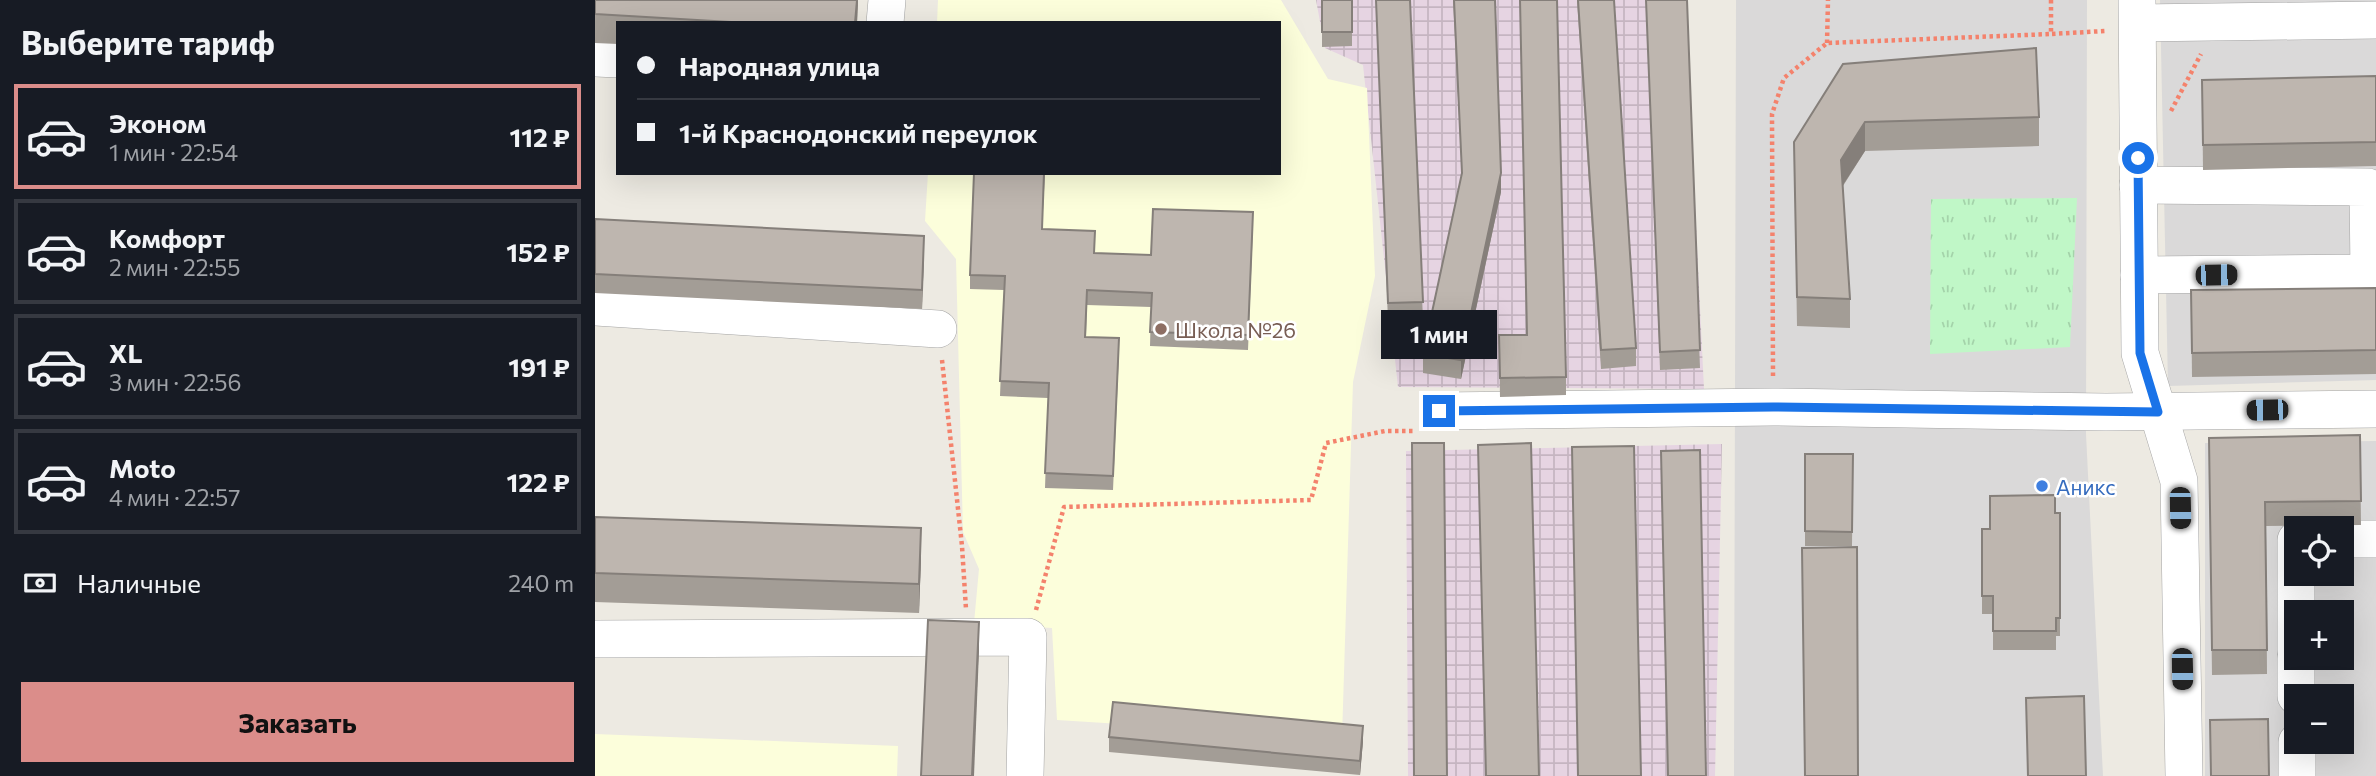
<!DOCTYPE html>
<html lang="ru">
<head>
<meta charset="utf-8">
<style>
	body { margin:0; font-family:Commissioner,sans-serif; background:#242831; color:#f1f3f6; height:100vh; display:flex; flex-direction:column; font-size:26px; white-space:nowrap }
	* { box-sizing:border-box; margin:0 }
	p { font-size:23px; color:#9ea1a6 }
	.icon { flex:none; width:38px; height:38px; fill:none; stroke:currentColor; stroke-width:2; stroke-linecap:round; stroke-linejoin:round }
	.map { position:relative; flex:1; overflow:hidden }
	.drawer { display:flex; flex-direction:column; background:#171b24; width:595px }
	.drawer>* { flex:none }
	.banner { position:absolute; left:21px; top:21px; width:665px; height:154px; border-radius:0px; box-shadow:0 7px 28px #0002; display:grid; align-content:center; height:154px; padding:0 21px; background:#171b24 }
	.buttons { position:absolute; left:1689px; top:516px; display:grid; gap:14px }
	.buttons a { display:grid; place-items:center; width:70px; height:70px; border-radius:0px; background:#171b24; box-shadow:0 7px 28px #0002; font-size:35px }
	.end { position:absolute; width:32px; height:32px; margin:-16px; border:9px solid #1a73e8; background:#fff; box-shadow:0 0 0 4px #fff }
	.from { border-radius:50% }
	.bubble { position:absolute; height:49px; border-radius:0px; background:#171b24; box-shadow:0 7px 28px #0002; font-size:23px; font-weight:700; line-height:49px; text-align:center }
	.car { position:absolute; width:21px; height:42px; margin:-21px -10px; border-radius:9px; box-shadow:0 0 5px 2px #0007; background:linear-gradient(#222 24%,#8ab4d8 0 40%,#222 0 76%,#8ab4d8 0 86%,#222 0) }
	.banner b { display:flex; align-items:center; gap:24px; height:66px; font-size:26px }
	.banner b+b { border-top:2px solid #363941 }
	.banner i { width:18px; height:18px; background:#f1f3f6 }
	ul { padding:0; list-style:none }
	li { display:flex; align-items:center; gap:21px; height:105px; margin:0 14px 10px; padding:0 7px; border:4px solid #363941; border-radius:0px }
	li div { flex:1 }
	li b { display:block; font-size:26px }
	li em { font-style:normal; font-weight:700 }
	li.selected { border-color:#db8d8a }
	li>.icon { width:63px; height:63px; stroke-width:1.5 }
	h2 { padding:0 21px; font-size:32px; line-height:84px }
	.pay { display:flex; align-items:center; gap:18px; height:77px; padding:0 21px; font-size:26px }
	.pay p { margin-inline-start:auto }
	.button { display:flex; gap:14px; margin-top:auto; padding:14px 21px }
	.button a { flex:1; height:80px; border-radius:0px; background:#db8d8a; color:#111; font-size:28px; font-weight:700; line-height:80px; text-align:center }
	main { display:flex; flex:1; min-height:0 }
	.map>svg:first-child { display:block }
</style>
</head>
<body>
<main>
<section class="drawer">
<h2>Выберите тариф</h2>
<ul>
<li class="selected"><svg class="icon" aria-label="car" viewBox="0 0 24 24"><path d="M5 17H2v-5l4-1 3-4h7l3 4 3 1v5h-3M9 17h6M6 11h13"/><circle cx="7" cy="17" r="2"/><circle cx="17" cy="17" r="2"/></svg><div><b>Эконом</b><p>1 мин · 22:54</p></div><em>112 ₽</em></li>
<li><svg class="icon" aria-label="car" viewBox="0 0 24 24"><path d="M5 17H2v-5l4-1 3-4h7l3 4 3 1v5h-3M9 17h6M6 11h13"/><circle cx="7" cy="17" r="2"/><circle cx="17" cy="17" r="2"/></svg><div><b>Комфорт</b><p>2 мин · 22:55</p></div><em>152 ₽</em></li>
<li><svg class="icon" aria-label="car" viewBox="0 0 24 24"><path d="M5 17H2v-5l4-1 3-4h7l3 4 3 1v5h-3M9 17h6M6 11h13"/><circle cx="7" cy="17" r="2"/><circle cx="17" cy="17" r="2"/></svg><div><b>XL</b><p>3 мин · 22:56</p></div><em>191 ₽</em></li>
<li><svg class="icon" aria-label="car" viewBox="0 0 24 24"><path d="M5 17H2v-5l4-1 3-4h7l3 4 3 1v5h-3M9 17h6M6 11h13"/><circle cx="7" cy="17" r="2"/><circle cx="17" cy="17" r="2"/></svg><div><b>Moto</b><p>4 мин · 22:57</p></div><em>122 ₽</em></li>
</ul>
<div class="pay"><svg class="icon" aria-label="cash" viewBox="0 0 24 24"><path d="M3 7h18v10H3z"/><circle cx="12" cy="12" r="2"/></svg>Наличные<p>240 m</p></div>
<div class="button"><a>Заказать</a></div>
</section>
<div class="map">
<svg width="1781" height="776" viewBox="0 0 1781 776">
	<defs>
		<pattern id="industrial-grid" width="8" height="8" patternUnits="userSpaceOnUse" patternTransform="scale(1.75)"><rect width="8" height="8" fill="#e6d4e2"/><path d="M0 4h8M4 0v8" fill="none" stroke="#c5b5c1"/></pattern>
		<pattern id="park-tufts" width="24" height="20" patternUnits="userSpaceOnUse" patternTransform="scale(1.75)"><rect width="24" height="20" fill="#c0f7c7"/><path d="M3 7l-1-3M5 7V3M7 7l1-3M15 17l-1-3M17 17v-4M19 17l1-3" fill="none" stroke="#a4d3aa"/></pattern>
	</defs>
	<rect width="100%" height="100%" fill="#edeae2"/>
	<!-- residential -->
	<g fill="#dad9d9" fill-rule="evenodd">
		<path d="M1141 0H1492L1491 434 1508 776H1139Z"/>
		<path d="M1565 0H1781V380L1573 386Z"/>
		<path d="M1781 441V776H1610V443ZM1701 528H1746V574H1701ZM1701 612H1746V658H1701ZM1701 696H1746V742H1701Z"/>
	</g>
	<!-- industrial -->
	<g fill="url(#industrial-grid)">
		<path d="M721 0H1090L1109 389 803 387 768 65 730 48Z"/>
		<path d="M1127 444 1120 776H813L811 451Z"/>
	</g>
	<!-- education -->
	<g fill="#fcfedb">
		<path d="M343 0H686L733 79 772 88 780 276 758 382 747 738 462 720 457 628 379 623 384 569 368 532 361 259 330 221 333 173H684V23H342Z"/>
		<path d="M0 734 303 746 302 776H0Z"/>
	</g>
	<!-- park -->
	<path fill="url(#park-tufts)" d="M1482 198 1475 347 1335 354 1336 199Z"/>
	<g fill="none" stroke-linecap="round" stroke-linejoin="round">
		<!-- minor casing -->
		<g stroke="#a3a3a3" stroke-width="38">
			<g id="minor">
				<path d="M1542 0 1545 353 1584 481 1589 776"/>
				<path d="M290 23 292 0"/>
				<path d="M1543 23 1781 20"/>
				<path d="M0 58 23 59"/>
				<path d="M1543 185 1773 187 1774 273 1544 275"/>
				<path d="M0 307 343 329"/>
				<path d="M844 411 1178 407 1511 412 1781 409"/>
				<path d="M1746 539H1781"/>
				<path d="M1701 540V650"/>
				<path d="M0 639 433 637 430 776"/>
				<path d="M1701 658V696"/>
				<path d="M1702 742V776"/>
			</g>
		</g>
		<!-- path -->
		<g stroke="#f4826c" stroke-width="4.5" stroke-dasharray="3.5 3.5" stroke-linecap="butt">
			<path d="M1456 0V34L1510 31"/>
			<path d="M1232 43 1233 0"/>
			<path d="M1576 111 1606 54"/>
			<path d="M347 360 367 546 371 609"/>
			<path d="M1178 376 1177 114 1189 78 1232 43 1456 34"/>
			<path d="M441 610 469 507 716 500 731 443 790 431H821"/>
		</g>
		<!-- minor -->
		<use href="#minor" stroke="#fff" stroke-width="37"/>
	</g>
	<!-- wall -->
	<g fill="#a39d96">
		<path d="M0 0H263L262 23H23V44L0 43Z"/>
		<path d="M727 0H757V46L727 47Z"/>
		<path d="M781 0H815L828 320 793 322Z"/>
		<path d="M858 0H900L906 192 866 379 828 373V354L867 176Z"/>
		<path d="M982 0H1019L1041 348V366L1006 369Z"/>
		<path d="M1051 0H1092L1105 368 1065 370Z"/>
		<path d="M1248 64 1444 117V146L1270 151 1248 186 1255 299V328L1202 326 1199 142Z"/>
		<path d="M1781 76V166L1608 170 1607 80Z"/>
		<path d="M450 173 447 229 500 253 556 255 658 227 653 350 555 346 556 307 492 305 491 337 524 353 518 490 450 488 453 398 405 396 409 290 375 289V275Z"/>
		<path d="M0 219 329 254 327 309 0 293Z"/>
		<path d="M1781 288V374L1597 377 1596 290Z"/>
		<path d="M904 335 971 377V395L905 397Z"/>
		<path d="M1765 435 1766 525 1671 526 1672 674 1617 675 1614 438Z"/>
		<path d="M1210 454H1258L1257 546H1210Z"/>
		<path d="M1460 513H1465V636H1461V650H1398V614H1387V529H1395Z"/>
		<path d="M0 517 326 557 324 613 0 602Z"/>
		<path d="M514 737 768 741 765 775 514 752Z"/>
	</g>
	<!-- shaded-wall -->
	<g fill="#857f7a">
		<path d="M262 0H263L262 23H260Z"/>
		<path d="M1270 122V151L1246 188V160Z"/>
		<path d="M906 173V192L866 379V360Z"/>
		<path d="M329 236V254L327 309V290Z"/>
		<path d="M326 528V557L324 613V584Z"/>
		<path d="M384 622V651L379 776H377Z"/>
		<path d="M768 726V741L765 775V761Z"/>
	</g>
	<!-- building -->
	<g fill="#beb6af" stroke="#857f7a" stroke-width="2">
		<path d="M0 0H262L260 23H153L0 14Z"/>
		<rect x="727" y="0" width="30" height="32"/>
		<path d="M781 0H815L828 302 793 303Z"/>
		<path d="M859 0H900L906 173 866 360 828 354 867 173Z"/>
		<path d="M925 0H962L971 377 905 378 904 335H932Z"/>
		<path d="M983 0H1019L1041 348 1006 350Z"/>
		<path d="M1051 0H1092L1105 350 1065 352Z"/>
		<path d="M1441 48 1444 117 1270 122 1246 160 1255 299 1202 297 1199 142 1248 64Z"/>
		<path d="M1781 76V142L1608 145 1607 80Z"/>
		<path d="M379 173H449L447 229 500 231 499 253 556 255 558 209 658 212 653 335 555 332 557 293 492 290 490 337 524 338 518 476 450 473 454 383 405 381 410 276 375 275Z"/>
		<path d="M0 219 329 236 327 290 0 274Z"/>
		<path d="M1781 288V350L1597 353 1596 290Z"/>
		<path d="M1765 435 1766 501 1670 502 1672 650H1617L1614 438Z"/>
		<path d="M817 443H849L852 776H819Z"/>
		<path d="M936 443 944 776H891L883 445Z"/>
		<path d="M1039 446 1046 776H983L977 447Z"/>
		<path d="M1105 450 1111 776H1073L1066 451Z"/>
		<path d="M1210 454H1258L1257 532 1210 531Z"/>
		<path d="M1460 495V513H1465V618H1461V631H1398V596H1387V529H1395V496Z"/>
		<path d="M0 517 326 528 324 584 0 573Z"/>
		<path d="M1262 547 1263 776H1210L1207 548Z"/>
		<path d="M333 620 384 622 377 776H326Z"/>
		<path d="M1489 696 1491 776H1433L1431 698Z"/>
		<path d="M518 702 768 726 765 761 514 737Z"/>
		<path d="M1673 719 1674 776H1616L1615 720Z"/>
	</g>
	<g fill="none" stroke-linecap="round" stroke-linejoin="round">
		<!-- route -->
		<path stroke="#1a73e8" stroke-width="9" d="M844 411 1178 407 1563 412 1545 353 1543 158"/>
	</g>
	<!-- markers -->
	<circle fill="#8d6e63" stroke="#fff" stroke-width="2.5" cx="566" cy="329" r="7"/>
	<circle fill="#3f7fe0" stroke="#fff" stroke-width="2.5" cx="1447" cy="486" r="7"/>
	<g text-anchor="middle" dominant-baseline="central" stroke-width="5" stroke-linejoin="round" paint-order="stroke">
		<!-- education labels -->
		<g font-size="21" fill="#785e54" stroke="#fff" text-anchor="start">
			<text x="580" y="329">Школа №26</text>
		</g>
		<!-- shop labels -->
		<g font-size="21" fill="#366cbe" stroke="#fff" text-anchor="start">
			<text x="1461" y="486">Аникс</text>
		</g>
	</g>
</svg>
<div class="buttons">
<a><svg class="icon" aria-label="locate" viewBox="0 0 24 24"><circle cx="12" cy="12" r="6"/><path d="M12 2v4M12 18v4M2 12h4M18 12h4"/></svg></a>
<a>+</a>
<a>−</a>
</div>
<i class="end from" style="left:1543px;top:158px"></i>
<i class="end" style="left:844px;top:411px"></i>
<div class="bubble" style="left:786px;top:310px;width:116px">1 мин</div>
<i class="car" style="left:1621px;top:275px;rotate:89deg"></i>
<i class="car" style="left:1672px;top:410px;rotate:269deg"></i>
<i class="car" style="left:1585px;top:508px;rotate:179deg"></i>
<i class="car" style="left:1587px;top:669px;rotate:179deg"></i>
<div class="banner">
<b><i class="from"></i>Народная улица</b>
<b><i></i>1-й Краснодонский переулок</b>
</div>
</div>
</main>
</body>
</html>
